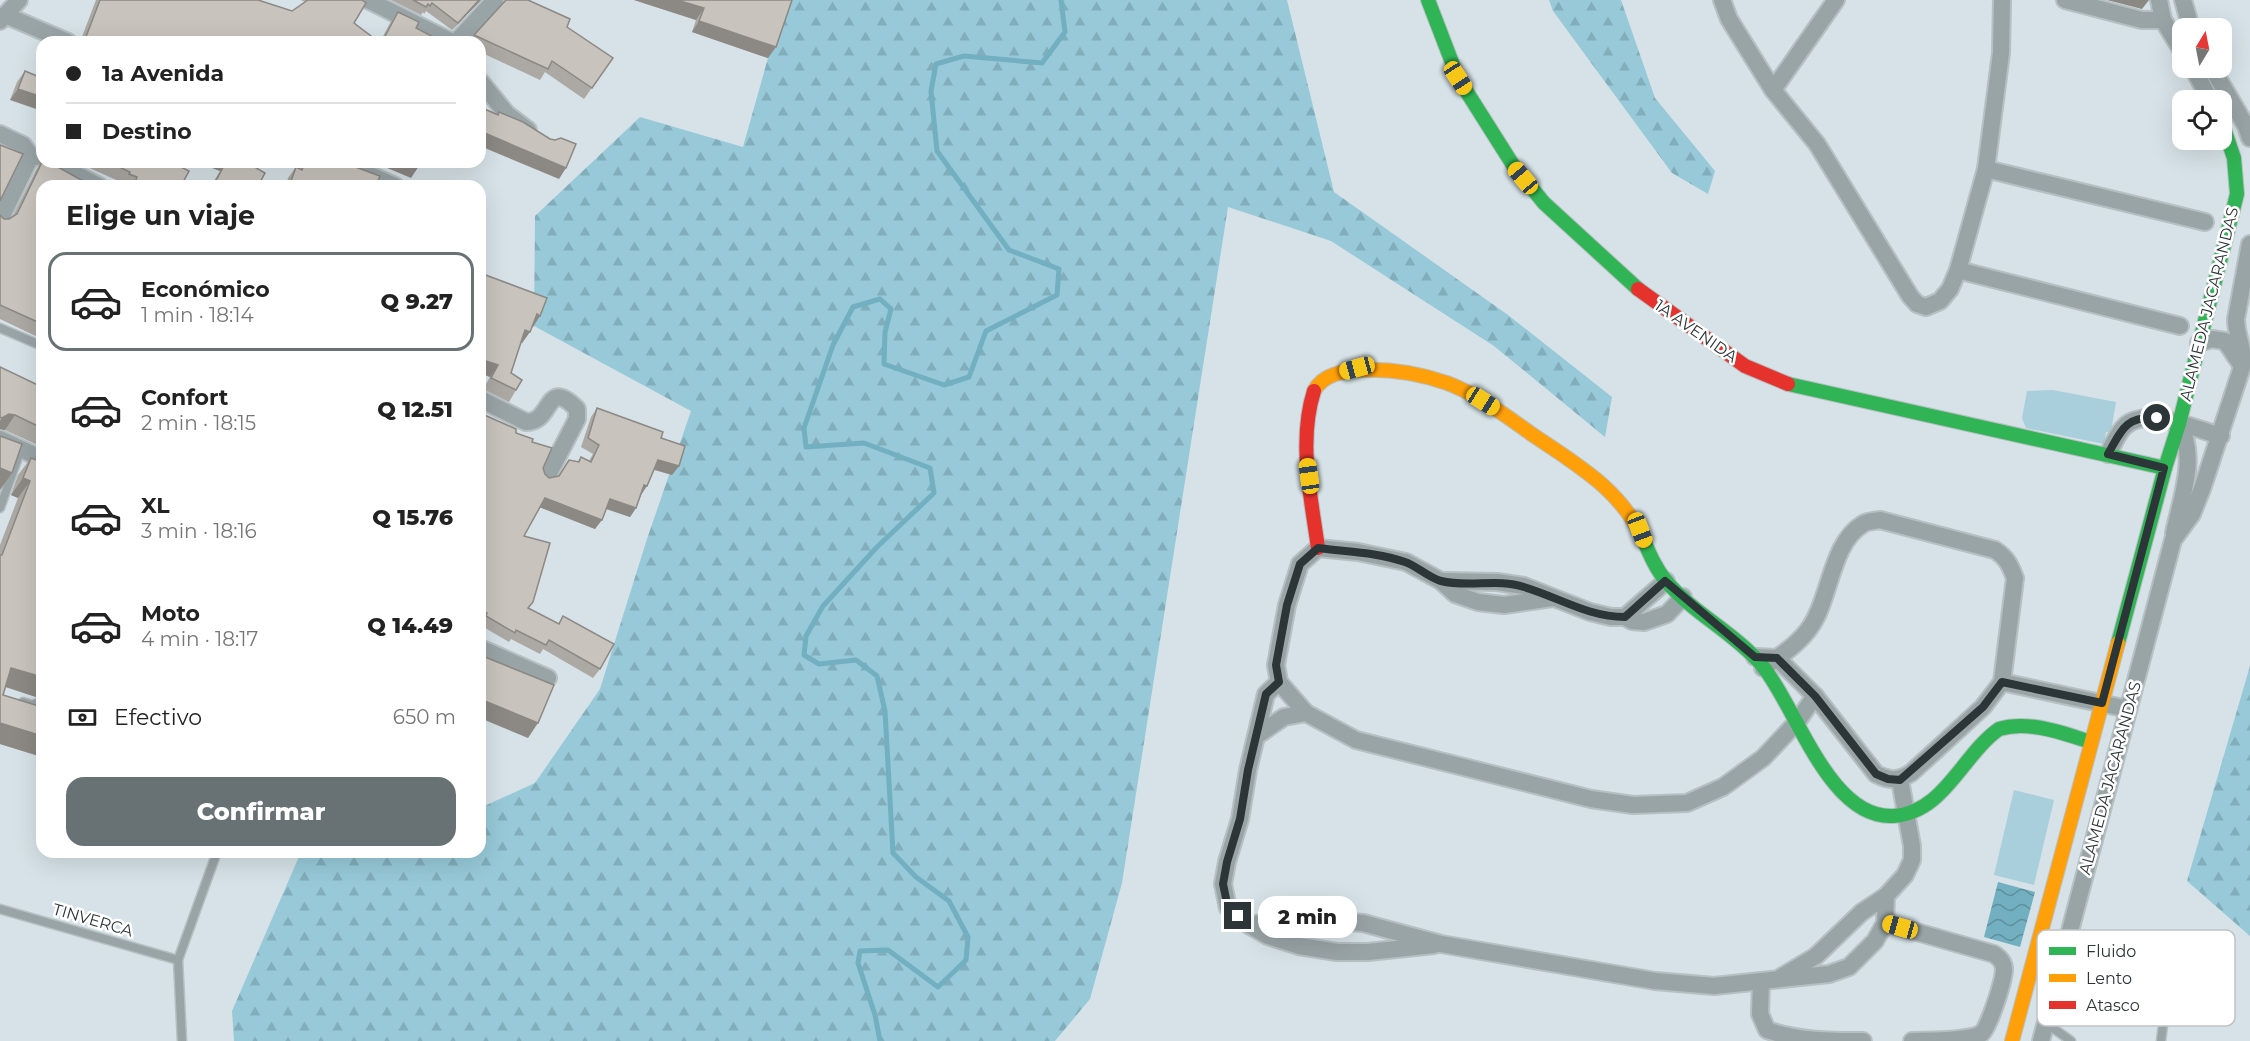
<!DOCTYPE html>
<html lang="es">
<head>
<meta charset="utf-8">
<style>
	body { margin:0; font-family:Montserrat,sans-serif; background:#f2f2f2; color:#222; height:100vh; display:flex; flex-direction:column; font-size:22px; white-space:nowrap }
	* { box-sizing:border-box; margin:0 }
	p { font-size:20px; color:#767676 }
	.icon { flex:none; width:33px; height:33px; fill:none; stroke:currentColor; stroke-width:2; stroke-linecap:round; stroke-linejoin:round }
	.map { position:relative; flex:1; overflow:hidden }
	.sheet { position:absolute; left:36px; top:180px; width:450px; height:678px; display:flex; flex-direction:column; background:#fff; border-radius:18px; box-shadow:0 6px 24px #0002 }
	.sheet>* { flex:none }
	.banner { position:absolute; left:36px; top:36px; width:450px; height:132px; border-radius:18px; box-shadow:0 6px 24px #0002; display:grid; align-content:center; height:132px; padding:0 30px; background:#fff }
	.needle { width:39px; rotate:10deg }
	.controls { position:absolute; left:2172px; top:18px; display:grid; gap:12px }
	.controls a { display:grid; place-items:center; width:60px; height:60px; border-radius:12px; background:#fff; box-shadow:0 6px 24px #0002; font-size:30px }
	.end { position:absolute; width:27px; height:27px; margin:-14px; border:8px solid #2c3537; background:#fff; box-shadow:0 0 0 3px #fff }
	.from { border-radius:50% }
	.bubble { position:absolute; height:42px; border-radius:18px; background:#fff; box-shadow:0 6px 24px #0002; font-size:20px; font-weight:800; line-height:42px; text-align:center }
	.car { position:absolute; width:18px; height:36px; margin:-18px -9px; border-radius:8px; box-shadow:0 0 4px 2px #0007; background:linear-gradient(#f5c518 24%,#345 0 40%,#f5c518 0 76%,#345 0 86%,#f5c518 0) }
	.banner b { display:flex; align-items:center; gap:21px; height:57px; font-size:22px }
	.banner b+b { border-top:2px solid #e0e0e0 }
	.banner i { width:15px; height:15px; background:#222 }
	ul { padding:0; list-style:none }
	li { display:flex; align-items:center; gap:18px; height:99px; margin:0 12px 9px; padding:0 18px; border:3px solid transparent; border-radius:18px }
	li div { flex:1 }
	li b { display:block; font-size:22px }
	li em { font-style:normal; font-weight:800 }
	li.current { border-color:#687275 }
	li>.icon { width:54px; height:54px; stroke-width:1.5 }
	h2 { padding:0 30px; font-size:27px; line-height:72px }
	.pay { display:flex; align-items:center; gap:15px; height:66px; padding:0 30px; font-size:22px }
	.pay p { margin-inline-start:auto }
	.action { display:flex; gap:12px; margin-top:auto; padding:12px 30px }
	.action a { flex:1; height:69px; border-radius:18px; background:#687275; color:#fff; font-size:24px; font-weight:800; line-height:69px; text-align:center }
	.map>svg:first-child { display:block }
</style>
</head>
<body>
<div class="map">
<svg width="2250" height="1041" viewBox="0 0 2250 1041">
	<defs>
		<pattern id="forest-firs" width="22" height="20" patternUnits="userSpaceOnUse" patternTransform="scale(1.5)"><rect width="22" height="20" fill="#97c9d8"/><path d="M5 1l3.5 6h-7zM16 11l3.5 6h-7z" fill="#82adba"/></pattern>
		<pattern id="water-waves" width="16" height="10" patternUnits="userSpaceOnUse" patternTransform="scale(1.5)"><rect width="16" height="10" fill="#72afc0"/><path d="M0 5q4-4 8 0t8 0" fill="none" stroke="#5e8f9d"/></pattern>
	</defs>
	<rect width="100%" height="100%" fill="#d6e2e7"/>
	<!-- green -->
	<g fill="#a8cfdb">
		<path d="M2053 390 2116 402 2111 432H2106L2104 444 2026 428 2022 418 2027 391Z"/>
		<path d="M2014 790 2054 800 2034 885 1994 875Z"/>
	</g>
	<!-- forest -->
	<g fill="url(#forest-firs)">
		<path d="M788 0H1287L1334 192 1508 315 1612 397 1605 437 1494 346 1331 241 1228 207 1122 883 1090 999 1055 1041H234L232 1011 301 852H480V808L535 783 600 689 647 539 691 411 534 326 535 216 640 117 743 147 768 58Z"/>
		<path d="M1549 0H1621L1655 98 1715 171 1708 194 1672 173 1553 11Z"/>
		<path d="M2250 666V936L2187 881Z"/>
	</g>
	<!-- water -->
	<path fill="url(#water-waves)" d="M1998 882 2035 892 2020 947 1984 937Z"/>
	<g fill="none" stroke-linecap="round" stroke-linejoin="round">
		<!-- stream -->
		<path stroke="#72afc0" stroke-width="5" d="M880 1041 875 1015 858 963 860 951 888 950 938 987 966 960 968 937 949 901 916 877 893 853 885 711 877 676 856 660 819 664 804 655 806 636 823 606 877 547 934 493 930 468 864 443 806 447 804 428 833 345 853 307 880 299 891 309 885 332 884 364 944 385 969 377 986 331 1057 295 1059 269 1009 250 937 151 931 91 936 64 964 56 1042 63 1065 32 1061 0"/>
		<!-- lane casing -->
		<g stroke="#b6bfc2" stroke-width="11">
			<g id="lane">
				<path d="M0 328 42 346"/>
				<path d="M0 508 21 449"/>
				<path d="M23 702 32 705 42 701"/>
				<path d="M0 909 178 960"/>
				<path d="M2046 1023 2071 1041"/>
				<path d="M182 1041 178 960 217 852"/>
				<path d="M2161 1041 2163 1025"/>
			</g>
		</g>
		<!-- street casing -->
		<g stroke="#b6bfc2" stroke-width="20">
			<g id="street">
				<path d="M368 0 452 42"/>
				<path d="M1722 0 1729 19 1773 90 1817 144 1910 296 1917 304 1926 307 1940 301 1950 289 1958 270 1986 169 2001 53 2002 0"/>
				<path d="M2065 0 2142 20H2163"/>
				<path d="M2159 0 2163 20 2182 51"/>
				<path d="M2183 0 2191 28"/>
				<path d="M5 15 68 42"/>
				<path d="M0 21 19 0"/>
				<path d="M456 42 495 0"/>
				<path d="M2193 68 2210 100"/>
				<path d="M2212 68 2246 126 2250 138"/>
				<path d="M480 81 507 114 528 130"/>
				<path d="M1773 90 1836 0"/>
				<path d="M0 134 23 145 31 156 41 157"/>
				<path d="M52 162 99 186"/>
				<path d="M341 162 395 186"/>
				<path d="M1986 169 2205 222"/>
				<path d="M0 220 31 156"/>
				<path d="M1958 270 2180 326"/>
				<path d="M2199 343 2212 339 2225 341 2242 366"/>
				<path d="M480 399 526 422C553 423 545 376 577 409V419L547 477"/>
				<path d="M0 439 42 459"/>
				<path d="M2108 454C2113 445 2118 432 2125 426 2147 406 2195 429 2221 436"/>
				<path d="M2174 533C2181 499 2198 456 2179 424"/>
				<path d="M1441 581 1497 582 1524 586 1590 612 1611 617H1625L1632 621 1644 622 1667 614 1683 597"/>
				<path d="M1552 598 1504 605 1478 602 1455 594 1441 581 1406 562 1358 552 1318 548 1300 564 1287 605 1276 665 1279 682 1306 713 1356 740 1591 799 1633 805 1687 803 1723 787 1763 758 1797 722 1815 696"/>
				<path d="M1625 617 1666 581"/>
				<path d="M480 648 548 678"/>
				<path d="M1755 657 1777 658 1815 696 1876 774C1890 781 1898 781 1911 773L1983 707 2002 682 2015 578C2010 565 2007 558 1995 550L1880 520C1875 521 1867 521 1863 524 1831 543 1831 596 1811 626 1799 644 1781 655 1763 668"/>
				<path d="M1279 682 1266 694 1248 770 1240 819 1227 862 1223 884 1228 908 1249 925 1268 936 1299 946 1337 952H1368L1434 945"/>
				<path d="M2002 682 2128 709"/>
				<path d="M1258 735 1284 717 1306 713"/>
				<path d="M1885 923 1994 954C2000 958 2004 962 2004 969 2004 980 1989 1028 1981 1034 1967 1041 1929 1041 1912 1041"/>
				<path d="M1249 925 1290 918 1363 923 1441 944 1655 981 1714 986 1829 974 1849 967 1875 941 1885 923 1886 896"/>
				<path d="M1781 977 1816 956 1862 912 1886 896 1905 875 1912 860V846L1900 780"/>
				<path d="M1761 981 1760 1014 1767 1030C1798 1041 1830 1041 1863 1041"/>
				<path d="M2041 1041 2173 540 2192 514 2202 489 2242 367C2245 349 2236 336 2236 319L2250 244"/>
			</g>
		</g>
		<!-- fast casing -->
		<g stroke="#b6bfc2" stroke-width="16">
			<g id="fast">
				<path d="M1428 0 1458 78 1513 165 1544 203 1638 289"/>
				<path d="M1788 384 2165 468"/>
				<path d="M1644 541C1650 555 1656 569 1666 581 1693 613 1733 632 1761 664 1796 705 1828 819 1893 816 1944 813 1962 755 1999 729 2029 720 2062 733 2091 742"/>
				<path d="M2118 643 2165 468 2179 424 2237 194 2234 158 2222 123"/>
			</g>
		</g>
		<!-- slow casing -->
		<g stroke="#b6bfc2" stroke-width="16">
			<g id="slow">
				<path d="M1314 391C1323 374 1343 371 1361 370 1390 369 1421 374 1447 383 1479 395 1506 416 1533 435 1577 465 1622 490 1644 541"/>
				<path d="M2012 1041 2118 643"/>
			</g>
		</g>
		<!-- jam casing -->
		<g stroke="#b6bfc2" stroke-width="16">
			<g id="jam">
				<path d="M1638 289 1745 366 1788 384"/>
				<path d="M1314 391C1298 441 1311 497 1318 548"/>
			</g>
		</g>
		<!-- lane -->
		<use href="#lane" stroke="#99a4a7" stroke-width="8"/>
		<!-- street -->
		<use href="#street" stroke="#99a4a7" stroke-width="16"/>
		<!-- fast -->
		<use href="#fast" stroke="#30b455" stroke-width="14"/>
		<!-- slow -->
		<use href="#slow" stroke="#ff9f0a" stroke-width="14"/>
		<!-- jam -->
		<use href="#jam" stroke="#e5322d" stroke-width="14"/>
	</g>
	<!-- wall -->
	<g fill="#aca8a3">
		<path d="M96 0H258L292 11 305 2 301 0H362L354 23 379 42H80Z"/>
		<path d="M391 0H481L452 30 426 11 424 14 423 12 421 15Z"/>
		<path d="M634 0H792L768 58 692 32 696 20Z"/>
		<path d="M398 12 416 28 438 42H380L390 23Z"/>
		<path d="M474 35 613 58 584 99 545 72 540 80 480 52V42H470Z"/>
		<path d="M25 71 42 78 10 100 17 82Z"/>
		<path d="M42 161V339L0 319V215L4 219H9L13 216 36 170Z"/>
		<path d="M76 162H171L181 186H124L122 185 123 183Z"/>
		<path d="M197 162H252L251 165 258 186H211L220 171Z"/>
		<path d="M302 162H342L378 181 391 186H286L288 178 296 167 299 168Z"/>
		<path d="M483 274 533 327 522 343 521 342 511 373 516 390 509 402 483 389 490 377 480 373V277H481Z"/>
		<path d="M0 367 42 387V447L5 430 0 429Z"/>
		<path d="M597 408 661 438 679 466 672 475 654 469 641 495 636 508 630 517 606 509 595 529 540 507 524 536 533 602 529 608 558 624 563 616 600 669 593 678 543 649 540 654 511 639 509 642 480 625 481 622 480 621V413L532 442 545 474 549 478 558 477 569 460 577 462 581 457 589 461 593 454 581 447 591 417Z"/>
		<path d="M31 458 36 697 5 687 3 695 42 707V757L0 744V545L18 498 11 495 18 475Z"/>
	</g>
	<!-- shaded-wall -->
	<g fill="#8c8884">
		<path d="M479 0H481L452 30 458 23Z"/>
		<path d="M634 0H677L704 8 696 20Z"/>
		<path d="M2107 0H2149L2142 9Z"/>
		<path d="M699 21 776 47 768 58 692 32Z"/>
		<path d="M18 89 42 97V111L10 100Z"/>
		<path d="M480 131 566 168 559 179 480 146Z"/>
		<path d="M197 162H226L220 171Z"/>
		<path d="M373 162H408L419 166 411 178Z"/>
		<path d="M537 314 540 316 533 327 529 325Z"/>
		<path d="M525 330 530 332 522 343 517 341Z"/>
		<path d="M480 359 498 365 490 377 480 373Z"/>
		<path d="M9 414 15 415 5 430 0 429V421L2 418Z"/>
		<path d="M658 460 679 466 672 475 651 469Z"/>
		<path d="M0 468 12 473 0 490Z"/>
		<path d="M23 478 30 481 18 498 11 495Z"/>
		<path d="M644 485 647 486 641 495Z"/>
		<path d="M545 498 602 520 595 529 539 507Z"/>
		<path d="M610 499 636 508 630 517 604 508Z"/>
		<path d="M11 668 42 677V695L36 697 0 685Z"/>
		<path d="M480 699 538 723 528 738 480 718Z"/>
		<path d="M0 723 42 736V757L0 744Z"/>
	</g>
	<!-- building -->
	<g fill="#c8c3bd" stroke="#8c8884" stroke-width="1.5">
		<path d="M100 0H258L292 11 308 0H362L366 3 354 23 379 42H84Z"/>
		<path d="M413 0H479L458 23 432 3 430 6 428 4 426 7Z"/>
		<path d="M506 0H528L570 19 567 27 613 58 592 88 552 61 548 69 474 35Z"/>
		<path d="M677 0H792L776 47 699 21 704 8Z"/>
		<path d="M398 12 419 22 416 28 439 40 438 42H382Z"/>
		<path d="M25 71 42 78V97L18 89Z"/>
		<path d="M480 107 498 115 499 112 523 122 550 139 555 140 561 138 576 144 566 168 480 131Z"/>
		<path d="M0 145 23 154 0 201Z"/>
		<path d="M42 162H49L85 182 83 186H42V324L0 305V215L4 219H9L17 214Z"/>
		<path d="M109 162H171L189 171 181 186H134L137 177 129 174 130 172Z"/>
		<path d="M226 162H252L251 165 265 173 258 186H213Z"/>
		<path d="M305 162H342L380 176 378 181 391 186H293L290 184 296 167 302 170Z"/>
		<path d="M408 162H421L419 166Z"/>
		<path d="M483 274 547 298 540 316 537 314 530 332 525 330 511 373 522 380 516 390 491 378 498 365 480 359V277H482Z"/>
		<path d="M0 367 42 387V428L15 415 9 414 2 418 0 417Z"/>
		<path d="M597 408 663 432 661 438 685 446 679 466 658 460 647 486 644 485 636 508 610 499 602 520 545 498 524 536 550 543 533 602 528 608 559 624 563 616 614 644 600 669 549 640 546 645 516 630 515 633 486 616 487 613 480 609V413L516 429V433L533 439 532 442 552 448 543 468 545 474 549 478 559 476 569 460 579 462 581 457 591 462 599 445 588 438Z"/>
		<path d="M0 436 22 444 12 473 0 468Z"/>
		<path d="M31 458 42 462V677L11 668 3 695 42 707V736L0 723V555H2L30 481 23 478Z"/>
		<path d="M480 655 554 685 538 723 480 699Z"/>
	</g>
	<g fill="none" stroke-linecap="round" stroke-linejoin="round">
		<!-- route -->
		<path stroke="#2c3537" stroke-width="8" d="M1238 916 1228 908 1223 884 1227 862 1240 819 1248 770 1266 694 1279 682 1276 665 1287 605 1300 564 1318 548C1347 552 1376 552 1405 562 1417 566 1429 578 1441 581 1468 588 1497 578 1524 587 1558 597 1588 617 1625 617L1665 581 1755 657 1777 658 1815 696 1876 774 1888 779 1900 780 1983 707 2002 682 2102 703 2164 468 2108 454C2121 431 2126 415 2157 418"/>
	</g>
	<g text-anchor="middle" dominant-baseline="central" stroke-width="5" stroke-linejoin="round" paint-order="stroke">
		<!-- street labels -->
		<g font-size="16" fill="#2c3537" stroke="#fff">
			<text transform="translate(2209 304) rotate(-76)">ALAMEDA JACARANDAS</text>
			<text transform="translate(1696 331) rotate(35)">1A AVENIDA</text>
			<text transform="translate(2110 778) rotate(-75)">ALAMEDA JACARANDAS</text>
			<text transform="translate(93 920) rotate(16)">TINVERCA</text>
		</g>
	</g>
	<!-- legend -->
	<rect x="2037" y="930" width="198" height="96" rx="9" fill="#fff" stroke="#c0c2c3" stroke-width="1.5"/>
	<rect x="2049" y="947" width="27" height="8" fill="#30b455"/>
	<rect x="2049" y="974" width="27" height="8" fill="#ff9f0a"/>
	<rect x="2049" y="1001" width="27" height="8" fill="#e5322d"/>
	<g font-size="16" fill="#2c3537">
		<text x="2086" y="957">Fluido</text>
		<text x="2086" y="984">Lento</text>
		<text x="2086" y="1011">Atasco</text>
	</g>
</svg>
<div class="controls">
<a><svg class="needle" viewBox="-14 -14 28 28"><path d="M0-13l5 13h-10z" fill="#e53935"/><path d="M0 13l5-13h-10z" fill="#767676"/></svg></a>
<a><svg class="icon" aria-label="locate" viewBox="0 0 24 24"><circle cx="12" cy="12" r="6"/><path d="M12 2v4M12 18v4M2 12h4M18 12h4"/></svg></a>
</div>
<i class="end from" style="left:2157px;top:418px"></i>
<i class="end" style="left:1238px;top:916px"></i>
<div class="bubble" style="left:1258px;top:896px;width:99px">2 min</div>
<i class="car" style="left:1458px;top:78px;rotate:147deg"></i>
<i class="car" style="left:1523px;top:178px;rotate:320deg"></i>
<i class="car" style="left:1357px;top:368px;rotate:255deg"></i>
<i class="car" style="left:1483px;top:401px;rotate:122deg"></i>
<i class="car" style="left:1309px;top:476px;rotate:352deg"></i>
<i class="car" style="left:1640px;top:530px;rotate:159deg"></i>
<i class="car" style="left:1900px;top:927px;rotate:286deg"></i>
<div class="banner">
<b><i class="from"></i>1a Avenida</b>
<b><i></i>Destino</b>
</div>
<section class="sheet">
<h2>Elige un viaje</h2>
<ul>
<li class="current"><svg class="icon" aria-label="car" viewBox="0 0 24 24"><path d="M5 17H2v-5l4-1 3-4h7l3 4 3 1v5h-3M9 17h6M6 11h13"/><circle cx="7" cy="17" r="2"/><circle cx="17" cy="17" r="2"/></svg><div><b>Económico</b><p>1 min · 18:14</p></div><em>Q 9.27</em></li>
<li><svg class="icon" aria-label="car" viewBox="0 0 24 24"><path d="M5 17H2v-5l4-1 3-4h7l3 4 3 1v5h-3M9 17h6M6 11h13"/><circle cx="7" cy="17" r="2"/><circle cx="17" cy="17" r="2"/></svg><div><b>Confort</b><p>2 min · 18:15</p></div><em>Q 12.51</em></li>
<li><svg class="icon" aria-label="car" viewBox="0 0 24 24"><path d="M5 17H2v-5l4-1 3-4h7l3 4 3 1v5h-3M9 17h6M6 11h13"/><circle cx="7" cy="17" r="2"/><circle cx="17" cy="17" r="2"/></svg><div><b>XL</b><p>3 min · 18:16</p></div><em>Q 15.76</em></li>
<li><svg class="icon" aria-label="car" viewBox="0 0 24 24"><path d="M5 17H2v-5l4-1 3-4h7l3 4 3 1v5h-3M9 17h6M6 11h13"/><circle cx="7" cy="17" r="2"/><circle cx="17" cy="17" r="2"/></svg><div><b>Moto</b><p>4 min · 18:17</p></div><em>Q 14.49</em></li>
</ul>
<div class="pay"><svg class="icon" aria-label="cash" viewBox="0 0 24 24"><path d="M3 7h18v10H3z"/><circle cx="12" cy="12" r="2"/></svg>Efectivo<p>650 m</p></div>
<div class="action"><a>Confirmar</a></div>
</section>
</div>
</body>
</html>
